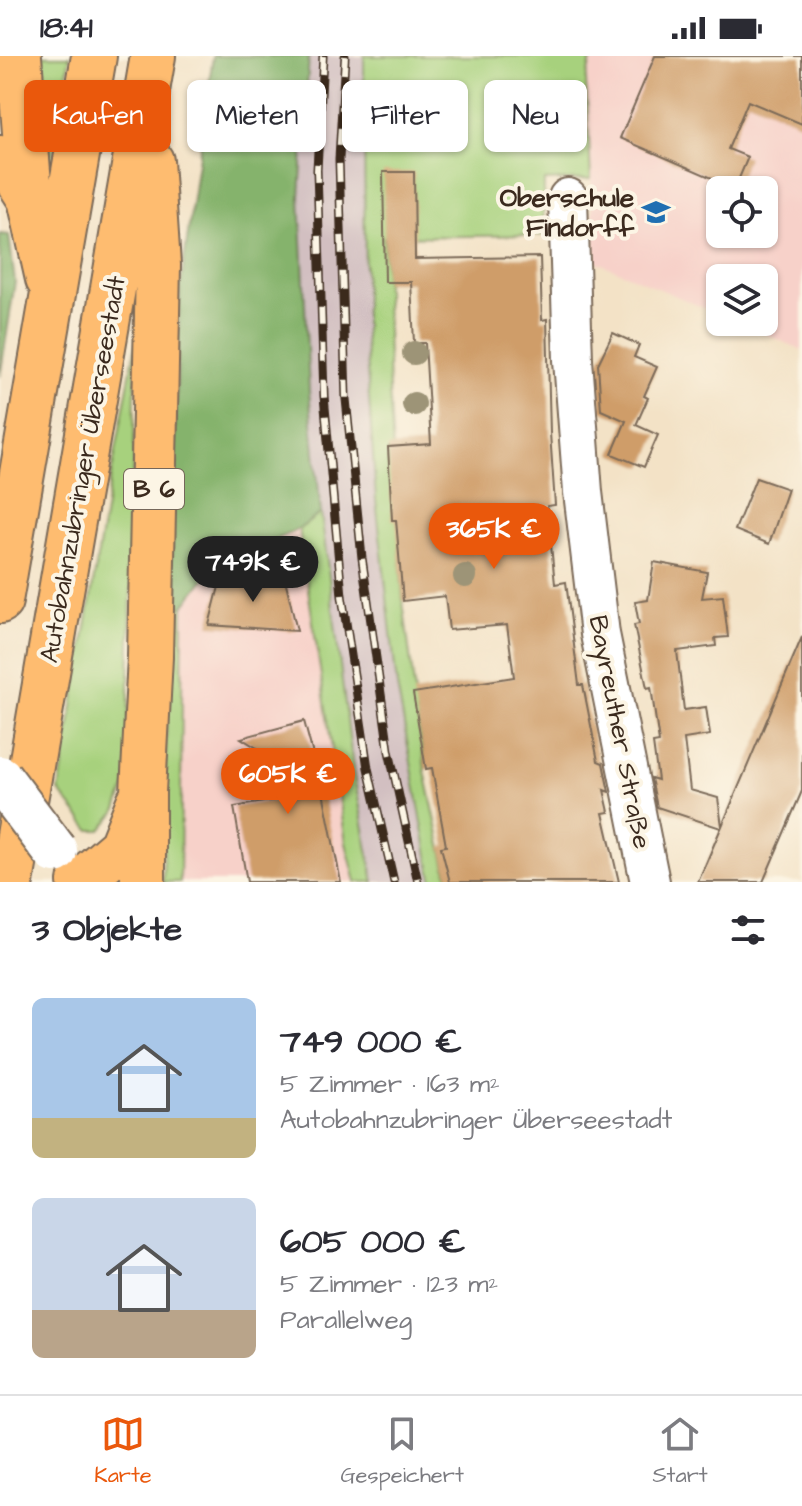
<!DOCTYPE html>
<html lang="de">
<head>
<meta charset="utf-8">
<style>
	body { margin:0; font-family:"Architects Daughter",sans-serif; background:#f2f2f3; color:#2b2b33; height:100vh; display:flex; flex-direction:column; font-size:30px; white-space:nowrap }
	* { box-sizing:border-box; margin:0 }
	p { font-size:26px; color:#7c7c81 }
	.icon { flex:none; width:44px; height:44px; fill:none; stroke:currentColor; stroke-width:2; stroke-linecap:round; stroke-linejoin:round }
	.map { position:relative; height:826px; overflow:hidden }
	.drawer { display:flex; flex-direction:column; background:#fff; flex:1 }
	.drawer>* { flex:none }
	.guide { position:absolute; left:24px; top:24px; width:754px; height:72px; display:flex; gap:16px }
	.controls { position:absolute; left:706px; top:120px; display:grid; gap:16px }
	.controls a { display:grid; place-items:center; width:72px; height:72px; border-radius:12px; background:#fff; box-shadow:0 2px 6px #0004; font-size:40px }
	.price { position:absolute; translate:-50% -68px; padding:0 18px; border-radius:28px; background:#ea580c; color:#fff; font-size:26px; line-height:52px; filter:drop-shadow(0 2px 4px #0008) }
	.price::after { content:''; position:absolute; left:50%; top:48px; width:24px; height:18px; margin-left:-12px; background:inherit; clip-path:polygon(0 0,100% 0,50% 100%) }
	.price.selected { background:#222; color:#fff }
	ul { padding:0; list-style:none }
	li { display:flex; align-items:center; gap:24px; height:200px; padding:0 32px }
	li span { display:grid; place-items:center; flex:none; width:224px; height:160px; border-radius:12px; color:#555 }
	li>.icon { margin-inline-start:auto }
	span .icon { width:96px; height:96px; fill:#fffc; stroke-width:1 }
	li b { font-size:34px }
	h2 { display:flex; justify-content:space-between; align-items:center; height:96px; padding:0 32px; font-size:34px }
	.pill { padding:0 28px; border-radius:12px; background:#fff; box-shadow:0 2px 6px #0004; font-size:28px; line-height:72px }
	.pill.selected { background:#ea580c; color:#fff }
	.status { display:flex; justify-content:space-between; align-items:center; height:56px; padding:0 40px; background:#fff; direction:ltr }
	.status svg { height:22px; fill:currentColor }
	.tab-bar { display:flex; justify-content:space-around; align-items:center; height:112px; border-top:2px solid #e1e1e2; background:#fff; font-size:22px; color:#7c7c81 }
	.tab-bar a { display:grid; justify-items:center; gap:4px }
	.tab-bar .selected { color:#ea580c }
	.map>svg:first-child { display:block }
	.built { fill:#f7d1c9; fill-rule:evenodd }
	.industrial { fill:#d2bfc1 }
	.green { fill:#a7d17d; stroke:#717e4e; stroke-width:2 }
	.forest { fill:#85b36c; stroke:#606e45; stroke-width:2 }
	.building { fill:#cf9d69 }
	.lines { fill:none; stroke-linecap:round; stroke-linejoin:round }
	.minor-casing { stroke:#7b6a59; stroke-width:42 }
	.trunk-casing { stroke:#7b6a59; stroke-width:48 }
	.minor { stroke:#fff; stroke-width:38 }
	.trunk { stroke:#febc70; stroke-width:44 }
	.rail-casing { stroke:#3b2a1e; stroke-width:9 }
	.rail { stroke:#fcf5e5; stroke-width:6; stroke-dasharray:18; stroke-linecap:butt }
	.tertiary-bridge-casing { stroke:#7b6a59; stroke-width:48; stroke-linecap:butt }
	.tertiary-bridge { stroke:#fff; stroke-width:44 }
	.tree { fill:#9d9477 }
	.labels { text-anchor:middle; stroke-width:8; stroke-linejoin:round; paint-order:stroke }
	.shield { fill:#fcf5e5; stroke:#75675a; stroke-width:2 }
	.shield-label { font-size:24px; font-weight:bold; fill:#3b2a1e }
	.poi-label { font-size:26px; font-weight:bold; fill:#3b2a1e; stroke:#fcf5e5; text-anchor:end }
	.street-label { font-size:26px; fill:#3b2a1e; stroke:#fcf5e5 }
</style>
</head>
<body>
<div class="status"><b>18:41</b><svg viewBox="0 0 49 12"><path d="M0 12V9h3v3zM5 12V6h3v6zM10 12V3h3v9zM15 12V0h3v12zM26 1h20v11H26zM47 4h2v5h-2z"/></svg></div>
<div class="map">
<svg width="802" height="826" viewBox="0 0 802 826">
	<rect width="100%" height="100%" fill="#fcf5e5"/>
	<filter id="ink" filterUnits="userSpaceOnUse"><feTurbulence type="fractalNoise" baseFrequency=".0125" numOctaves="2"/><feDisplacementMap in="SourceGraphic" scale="16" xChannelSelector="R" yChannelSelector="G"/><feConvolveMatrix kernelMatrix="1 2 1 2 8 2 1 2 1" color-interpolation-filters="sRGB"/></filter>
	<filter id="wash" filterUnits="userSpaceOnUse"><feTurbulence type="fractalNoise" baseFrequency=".006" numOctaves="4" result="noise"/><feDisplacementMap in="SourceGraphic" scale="32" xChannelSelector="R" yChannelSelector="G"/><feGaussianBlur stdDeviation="1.8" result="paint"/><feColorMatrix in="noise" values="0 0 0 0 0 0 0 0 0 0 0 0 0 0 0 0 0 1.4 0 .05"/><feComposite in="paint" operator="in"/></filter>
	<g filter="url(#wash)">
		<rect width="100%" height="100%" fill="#f3e2c6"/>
		<!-- built -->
		<path class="built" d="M592,0H802V294L737,266H764V222H720V259L595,205L586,25ZM720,134H764V178H720Z
			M299,473L346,787L356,826H180L183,551L212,513Z"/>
		<!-- industrial -->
		<path class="industrial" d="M309,0H364L365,284L376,444L397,630L433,826H374L354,720L321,457L309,335L300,141Z"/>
		<!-- green -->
		<path class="green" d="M32,0H70L52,105L43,97Z
			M364,0H592L586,25L591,123L544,125L543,179L384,181L389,334L403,546L425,715L449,826H433L431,816L397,630L376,444L365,284Z
			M136,287L127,727L116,756L101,774H90L59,735L108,437Z
			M321,457L354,720L374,826H356L346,787L299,473Z
			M169,549L183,551L180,826H163Z"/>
		<!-- forest -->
		<path class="forest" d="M213,0H309L300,141L309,335L321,457L299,473L212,513L183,551L169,549L180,234Z
			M0,178L9,179L15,226L0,321Z"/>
		<g id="blocks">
			<!-- building -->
			<path class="building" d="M655,0H802V68L748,45L728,93L748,101L735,132L620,82Z
				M383,116H414L415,203L540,201L542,264L547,263L550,377L555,449L547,450L555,528L566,526L579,629H583L598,705L603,707L609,736L604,734L609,756L603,757L619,826H450L441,791L446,790L432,712L426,713L413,637L514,621L507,569L449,574L445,540L403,545L396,464H392L388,391L431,388L425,287H414L411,226H385Z
				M613,277L639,289L634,301L657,311L644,340L648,342L636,369L658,379L644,411L612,398L626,365L601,354L598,308Z
				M756,422L788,433L769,488L735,474Z
				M654,506L707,516L702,542L723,540L728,581L715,582L716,590L677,595L684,654L706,651L710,679L684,683L690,734L718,742L722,770L802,581V735L763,826H698L721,772L657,751L651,722L658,724L653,687L659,686L651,631L647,632L634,569L639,568L635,546L648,544Z
				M222,519L285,523L297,575L209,569Z
				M304,665L323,736L341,826H247L234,751L282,743L270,700L241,682Z"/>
		</g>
	</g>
	<g filter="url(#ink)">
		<use href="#blocks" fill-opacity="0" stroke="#7b6a59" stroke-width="2"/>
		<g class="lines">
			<defs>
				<path id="minor" d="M568,142L573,304L583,436L600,578L650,826"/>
				<path id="trunk" d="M19,0L30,141
					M0,102L6,105L30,143L48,223
					M0,545L94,0
					M11,826L153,0
					M80,826L121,791L139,746
					M143,826V736L150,601L158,209L151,105"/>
			</defs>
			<!-- minor casing -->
			<use href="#minor" class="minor-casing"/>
			<!-- trunk casing -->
			<use href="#trunk" class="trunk-casing"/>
			<!-- minor -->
			<use href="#minor" class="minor"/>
			<!-- trunk -->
			<use href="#trunk" class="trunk"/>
			<defs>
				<path id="rail" d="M323,0L317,114L324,340L342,540L368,712L394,826
					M345,0L339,103L346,343L362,502L389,695L418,826"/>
			</defs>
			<!-- rail casing -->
			<use href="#rail" class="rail-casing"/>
			<!-- rail -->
			<use href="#rail" class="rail"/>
			<defs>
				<path id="tertiary-bridge" d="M0,722L55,795"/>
			</defs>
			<!-- tertiary-bridge casing -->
			<use href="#tertiary-bridge" class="tertiary-bridge-casing"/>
			<!-- tertiary-bridge -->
			<use href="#tertiary-bridge" class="tertiary-bridge"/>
		</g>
		<!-- trees -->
		<g class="tree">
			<circle cx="414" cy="297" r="12"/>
			<circle cx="414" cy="348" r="12"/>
			<circle cx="465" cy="520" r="12"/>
		</g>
	</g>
	<!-- icons -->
	<defs>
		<symbol id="school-bare" viewBox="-9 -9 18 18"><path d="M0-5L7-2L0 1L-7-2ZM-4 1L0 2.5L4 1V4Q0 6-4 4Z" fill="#1f6fb2" stroke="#fcf5e5" stroke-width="2.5" paint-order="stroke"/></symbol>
	</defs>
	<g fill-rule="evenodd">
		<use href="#school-bare" x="636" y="136" width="40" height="40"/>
	</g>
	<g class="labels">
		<!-- shield labels -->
		<rect class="shield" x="124" y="413" width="60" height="40" rx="6"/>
		<g class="shield-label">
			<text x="154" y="441">B 6</text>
		</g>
		<!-- poi labels -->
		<g class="poi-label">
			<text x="634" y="150">Oberschule<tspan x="634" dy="30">Findorff</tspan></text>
		</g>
		<!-- street labels -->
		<g class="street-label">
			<text transform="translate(82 413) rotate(-80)" y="9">Autobahnzubringer Überseestadt</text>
			<text transform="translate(621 676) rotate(79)" y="9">Bayreuther Straße</text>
		</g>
	</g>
</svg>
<div class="controls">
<a><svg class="icon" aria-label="locate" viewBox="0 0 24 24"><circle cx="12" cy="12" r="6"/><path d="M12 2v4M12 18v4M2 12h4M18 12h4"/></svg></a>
<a><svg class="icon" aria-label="layers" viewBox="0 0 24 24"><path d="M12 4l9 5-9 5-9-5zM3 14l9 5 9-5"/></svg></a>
</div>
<b class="price" style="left:494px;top:515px">365K €</b>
<b class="price selected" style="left:253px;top:548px">749K €</b>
<b class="price" style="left:288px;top:760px">605K €</b>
<div class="guide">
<a class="pill selected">Kaufen</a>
<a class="pill">Mieten</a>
<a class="pill">Filter</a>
<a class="pill">Neu</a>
</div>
</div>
<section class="drawer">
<h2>3 Objekte<svg class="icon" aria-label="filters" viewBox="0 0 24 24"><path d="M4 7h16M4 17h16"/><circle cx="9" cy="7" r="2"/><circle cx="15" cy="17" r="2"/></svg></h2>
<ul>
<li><span style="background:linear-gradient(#a9c7e8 75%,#c2b280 0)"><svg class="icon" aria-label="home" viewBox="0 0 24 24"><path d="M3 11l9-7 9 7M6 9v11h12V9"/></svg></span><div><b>749 000 €</b><p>5 Zimmer · 163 m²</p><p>Autobahnzubringer Überseestadt</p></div></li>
<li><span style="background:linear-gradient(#c9d6e8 70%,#b9a48a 0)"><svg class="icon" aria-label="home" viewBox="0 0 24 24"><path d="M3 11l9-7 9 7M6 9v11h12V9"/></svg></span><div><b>605 000 €</b><p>5 Zimmer · 123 m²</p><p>Parallelweg</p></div></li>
</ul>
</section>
<nav class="tab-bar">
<a class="selected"><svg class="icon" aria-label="map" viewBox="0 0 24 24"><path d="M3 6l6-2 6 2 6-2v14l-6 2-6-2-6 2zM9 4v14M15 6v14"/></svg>Karte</a>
<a><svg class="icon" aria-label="saved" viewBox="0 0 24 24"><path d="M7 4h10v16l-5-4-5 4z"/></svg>Gespeichert</a>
<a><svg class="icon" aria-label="home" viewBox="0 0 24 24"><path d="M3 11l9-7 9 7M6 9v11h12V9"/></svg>Start</a>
</nav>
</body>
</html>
